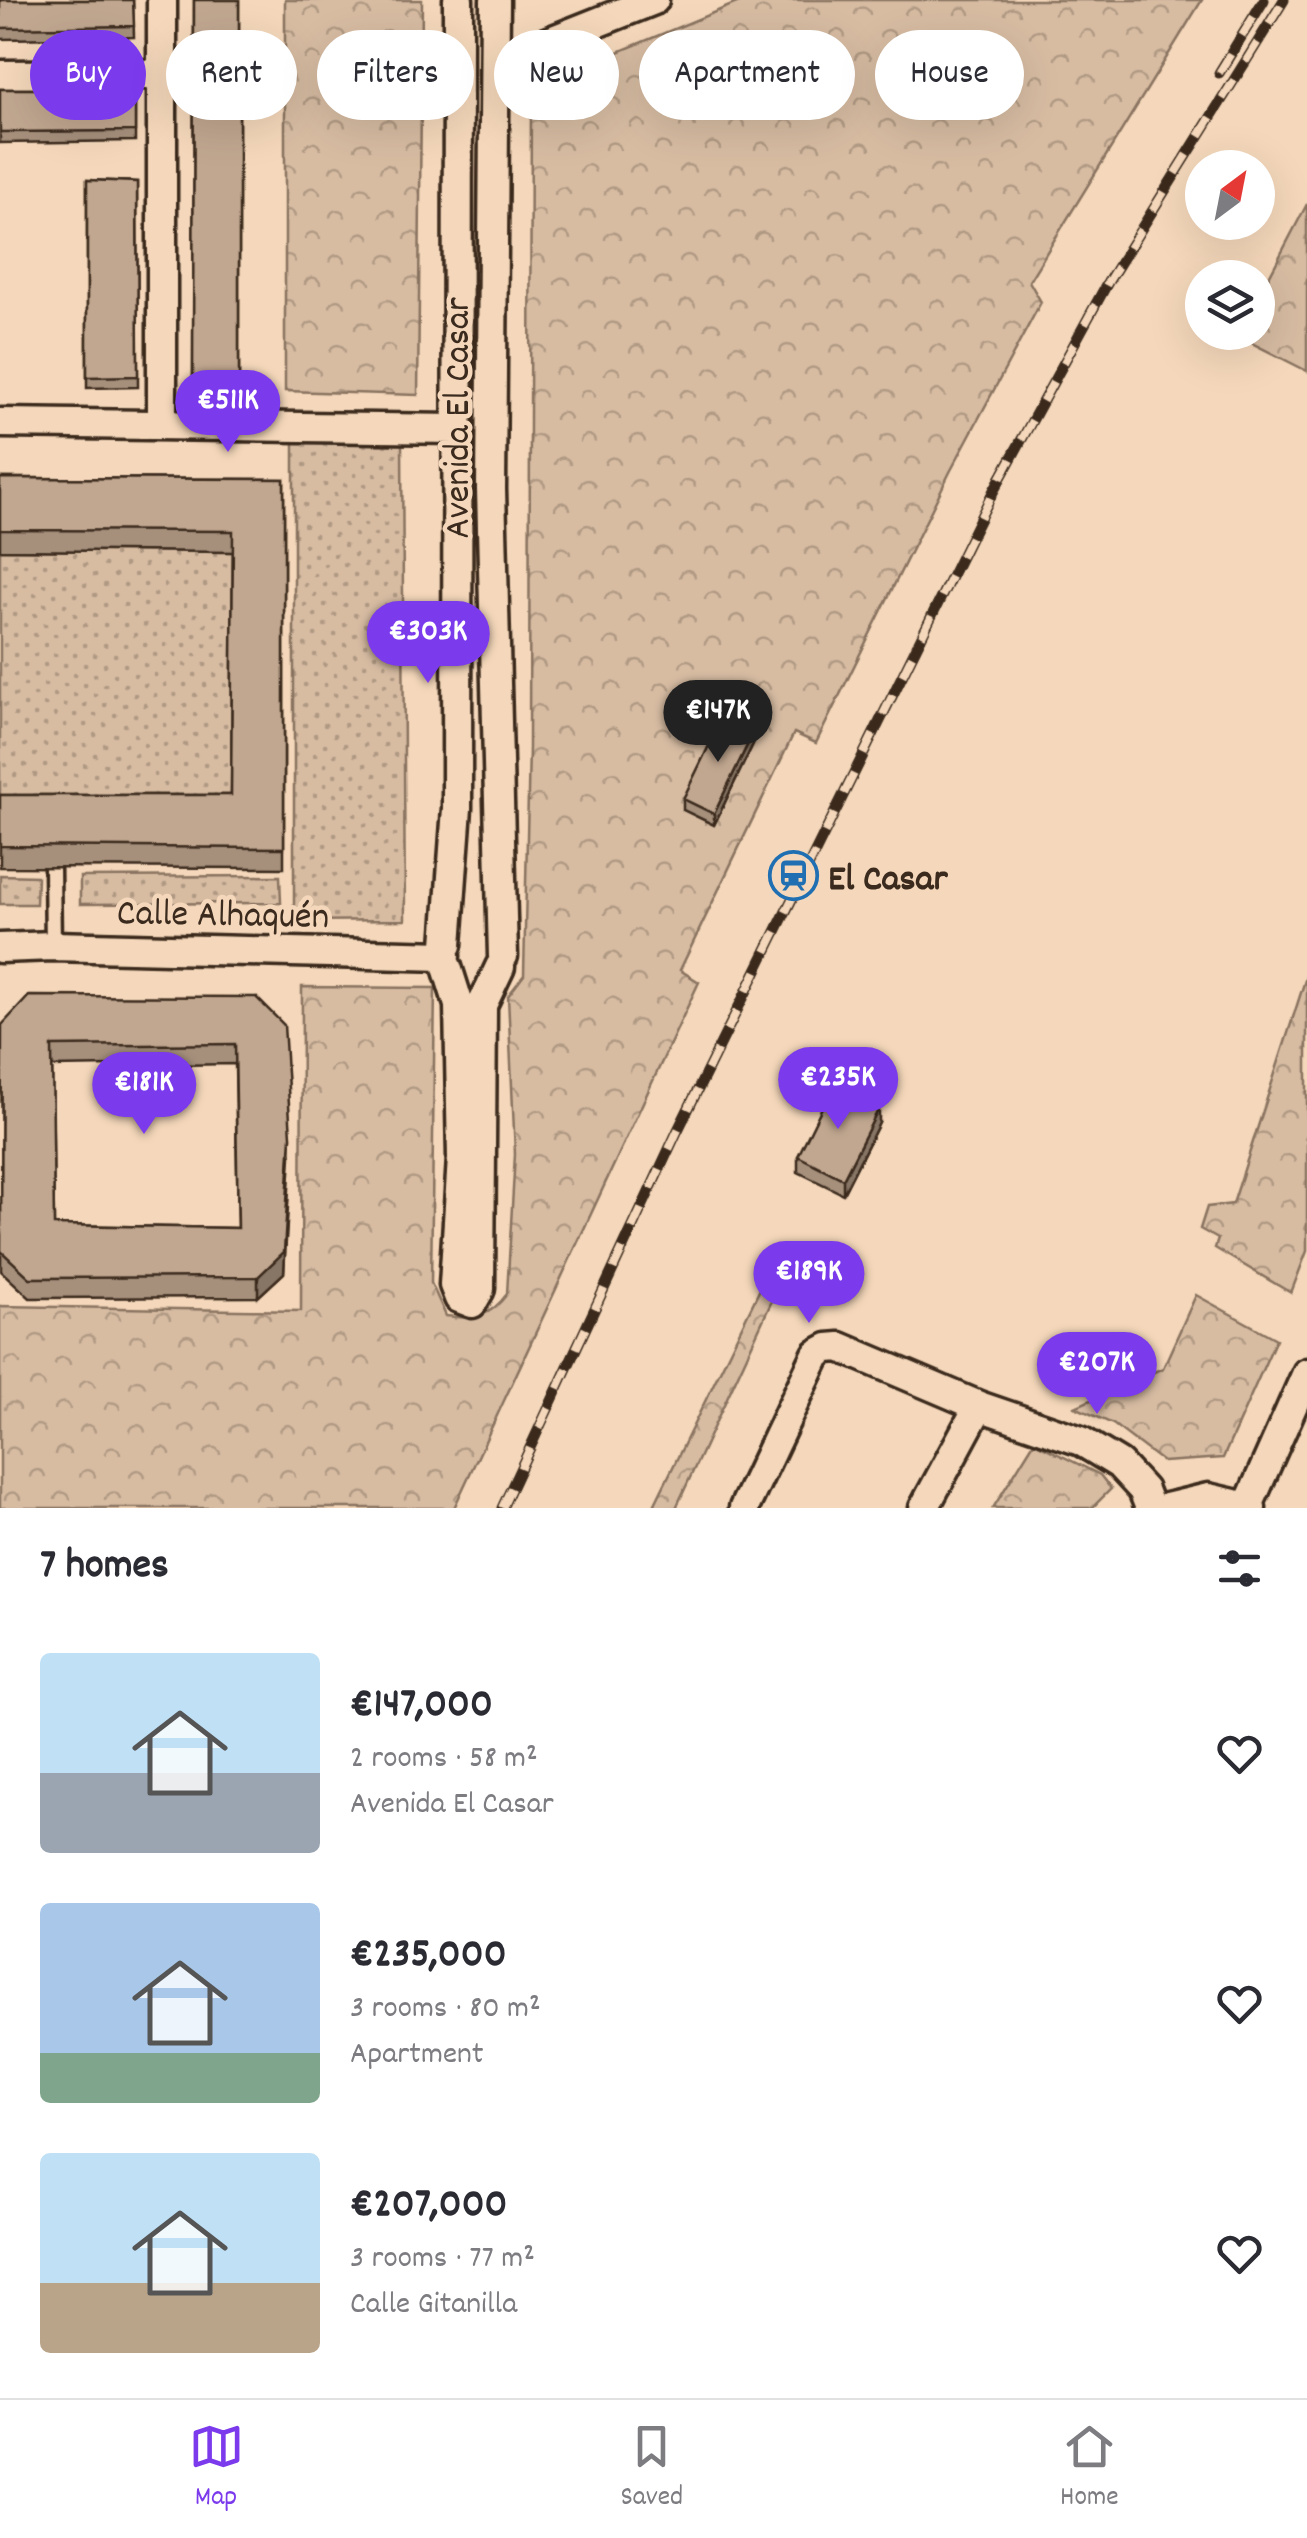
<!DOCTYPE html>
<html lang="en">
<head>
<meta charset="utf-8">
<style>
	body { margin:0; font-family:Dekko,sans-serif; background:#f2f2f3; color:#2b2b33; height:100vh; display:flex; flex-direction:column; font-size:38px; white-space:nowrap }
	* { box-sizing:border-box; margin:0 }
	p { font-size:32px; color:#7c7c81 }
	.icon { flex:none; width:55px; height:55px; fill:none; stroke:currentColor; stroke-width:2; stroke-linecap:round; stroke-linejoin:round }
	.map { position:relative; height:1508px; overflow:hidden }
	.details { display:flex; flex-direction:column; background:#fff; flex:1 }
	.details>* { flex:none }
	.hud { position:absolute; left:30px; top:30px; width:1248px; height:90px; display:flex; gap:20px }
	.needle { width:65px; rotate:32deg }
	.tools { position:absolute; left:1185px; top:150px; display:grid; gap:20px }
	.tools a { display:grid; place-items:center; width:90px; height:90px; border-radius:50%; background:#fff; box-shadow:0 10px 40px #0002; font-size:50px }
	.price { position:absolute; translate:-50% -85px; padding:0 22px; border-radius:35px; background:#7c3aed; color:#fff; font-size:32px; line-height:65px; filter:drop-shadow(0 2px 5px #0008) }
	.price::after { content:''; position:absolute; left:50%; top:60px; width:30px; height:22px; margin-left:-15px; background:inherit; clip-path:polygon(0 0,100% 0,50% 100%) }
	.price.on { background:#222; color:#fff }
	ul { padding:0; list-style:none }
	li { display:flex; align-items:center; gap:30px; height:250px; padding:0 40px }
	li span { display:grid; place-items:center; flex:none; width:280px; height:200px; border-radius:10px; color:#555 }
	li>.icon { margin-inline-start:auto }
	span .icon { width:120px; height:120px; fill:#fffc; stroke-width:1 }
	li b { font-size:42px }
	h2 { display:flex; justify-content:space-between; align-items:center; height:120px; padding:0 40px; font-size:42px }
	.chip { padding:0 35px; border-radius:45px; background:#fff; box-shadow:0 10px 40px #0002; font-size:35px; line-height:90px }
	.chip.on { background:#7c3aed; color:#fff }
	.tabs { display:flex; justify-content:space-around; align-items:center; height:140px; border-top:2px solid #e1e1e2; background:#fff; font-size:28px; color:#7c7c81 }
	.tabs a { display:grid; justify-items:center; gap:5px }
	.tabs .on { color:#7c3aed }
	.map>svg:first-child { display:block }
	.park { fill:url(#park-crowns); stroke:#897360; stroke-width:2.5 }
	.garden { fill:url(#garden-dots); stroke:#897360; stroke-width:2.5 }
	.lines { fill:none; stroke-linecap:round; stroke-linejoin:round }
	.service-casing { stroke:#3b2a1e; stroke-width:21 }
	.minor-casing { stroke:#3b2a1e; stroke-width:35 }
	.service { stroke:#f5d8bb; stroke-width:14 }
	.minor { stroke:#f5d8bb; stroke-width:28 }
	.rail-casing { stroke:#3b2a1e; stroke-width:11 }
	.rail { stroke:#f5d8bb; stroke-width:8; stroke-dasharray:22; stroke-linecap:butt }
	.wall { fill:#a6907c; stroke:#3b2a1e; stroke-width:2.5; fill-rule:evenodd }
	.shaded-wall { fill:#877565; stroke:#3b2a1e; stroke-width:2.5 }
	.building { fill:#c1a790; stroke:#3b2a1e; stroke-width:2.5; fill-rule:evenodd }
	.labels { text-anchor:middle; stroke-width:9; stroke-linejoin:round; paint-order:stroke }
	.street-label { font-size:38px; fill:#3b2a1e; stroke:#f5d8bb }
	.poi-label { font-size:38px; font-weight:bold; fill:#3b2a1e; stroke:#f5d8bb; text-anchor:start }
</style>
</head>
<body>
<div class="map">
<svg width="1307" height="1508" viewBox="0 0 1307 1508">
	<defs>
		<pattern id="park-crowns" width="20" height="18" patternUnits="userSpaceOnUse" patternTransform="scale(2.5)"><rect width="20" height="18" fill="#d7bca2"/><path d="M2 6a3 3 0 1 1 6 0M12 15a3 3 0 1 1 6 0" fill="none" stroke="#b09983"/></pattern>
		<pattern id="garden-dots" width="8" height="8" patternUnits="userSpaceOnUse" patternTransform="scale(2.5)"><rect width="8" height="8" fill="#d7bca2"/><path d="M2 2h.1M6 6h.1" fill="none" stroke="#b09983" stroke-width="1.8" stroke-linecap="round"/></pattern>
	</defs>
	<rect width="100%" height="100%" fill="#f5d8bb"/>
	<filter id="ink" filterUnits="userSpaceOnUse"><feTurbulence type="fractalNoise" baseFrequency=".01" numOctaves="2"/><feDisplacementMap in="SourceGraphic" scale="20" xChannelSelector="R" yChannelSelector="G"/><feConvolveMatrix kernelMatrix="1 2 1 2 8 2 1 2 1" color-interpolation-filters="sRGB"/></filter>
	<g filter="url(#ink)">
		<!-- park -->
		<path class="park" d="M285,0H422L418,395L285,391Z
			M744,0H1202L1029,281L1041,302L950,472L816,743L794,733L680,970L699,982L454,1508H0V1306L301,1311L302,987L435,988L431,1283L446,1316C475,1320 490,1317 507,1294L515,1154L508,996L524,975L529,747L531,88Z
			M1307,204V371L1238,336L1239,333L1258,332V298Z
			M1307,974V1251L1291,1293L1215,1248L1218,1239L1200,1229L1207,1207L1233,1204Z
			M776,1256L789,1264L676,1508H653Z
			M1196,1295L1276,1339L1223,1458L1163,1462L1113,1424L1075,1407L1163,1368Z
			M1034,1442L1100,1475L1111,1489L1092,1508H993Z"/>
		<!-- garden -->
		<path class="garden" d="M294,442H402L405,920L294,921Z
			M0,550L233,552L231,815H0Z
			M0,875L37,876L36,904H0Z
			M280,876L281,903L80,904V877Z"/>
		<g class="lines">
			<defs>
				<path id="service" d="M52,867L53,946"/>
				<path id="minor" d="M495,0L491,489L503,956
					M495,63L654,0
					M0,75L162,74
					M0,423L457,429
					M162,425V0
					M447,945L457,808L458,0
					M0,948L53,946L445,956
					M447,967L459,1005L462,1158L454,1285L459,1298L472,1303L480,1289L482,1005L500,967
					M1248,1506L1307,1373
					M744,1508L817,1354L828,1348L840,1347L979,1406L1081,1441L1119,1464L1143,1490L1150,1508
					M924,1508L979,1406
					M1166,1508L1208,1498L1251,1508"/>
			</defs>
			<!-- service casing -->
			<use href="#service" class="service-casing"/>
			<!-- minor casing -->
			<use href="#minor" class="minor-casing"/>
			<!-- service -->
			<use href="#service" class="service"/>
			<!-- minor -->
			<use href="#minor" class="minor"/>
			<defs>
				<path id="rail" d="M1219,73L1264,0
					M502,1508L677,1132L993,492L1108,282L1284,0"/>
			</defs>
			<!-- rail casing -->
			<use href="#rail" class="rail-casing"/>
			<!-- rail -->
			<use href="#rail" class="rail"/>
		</g>
		<!-- wall -->
		<path class="wall" d="M0,0H133L134,37L0,39Z
			M194,0H239V391L193,390Z
			M0,89H135V141L0,143Z
			M87,180L137,182L138,387L87,388Z
			M0,478L284,479V868L0,867V795H231L233,552L0,550Z
			M754,742L714,825L683,810V799Z
			M256,997L291,1156L284,1273L258,1297L30,1298L1,1271L2,1025ZM235,1064L238,1228L54,1225L52,1067Z
			M879,1123L843,1194L798,1172V1156Z"/>
		<!-- shaded-wall -->
		<path class="shaded-wall" d="M754,731V742L714,825V814Z
			M879,1108V1123L843,1194V1179Z
			M291,1136L284,1273L258,1297V1277Z"/>
		<!-- building -->
		<path class="building" d="M0,0H133L134,26L0,28Z
			M194,0H239V381L193,380Z
			M0,89H135V131L0,132Z
			M87,180L137,182L138,376L87,377Z
			M0,478L284,479V848L0,846V795H231L233,531L0,530Z
			M723,717L754,731L714,814L683,799Z
			M29,996L256,997L284,1025L291,1136L284,1252L258,1277L30,1278L1,1251L2,1025ZM235,1044L238,1228L54,1225L52,1046Z
			M833,1085L879,1108L843,1179L798,1156Z"/>
	</g>
	<!-- icons -->
	<defs>
		<symbol id="station-ring" viewBox="-11 -11 22 22"><circle r="9.5" fill="#f5d8bb" stroke="#1f6fb2" stroke-width="1.5"/><path d="M-3-6H3Q5-6 5-4V2Q5 4 3 4L4.5 6H3L1.5 4h-3L-3 6H-4.5L-3 4Q-5 4-5 2V-4Q-5-6-3-6ZM-3.5-4v3h7v-3ZM-3.5 1v1.5H-2V1ZM2 1v1.5H3.5V1Z" fill="#1f6fb2"/></symbol>
	</defs>
	<g fill-rule="evenodd">
		<use href="#station-ring" x="766" y="848" width="55" height="55"/>
	</g>
	<g class="labels">
		<!-- street labels -->
		<g class="street-label">
			<text transform="translate(455 418) rotate(-90)" y="13">Avenida El Casar</text>
			<text transform="translate(223 912) rotate(1)" y="13">Calle Alhaquén</text>
		</g>
		<!-- poi labels -->
		<g class="poi-label">
			<text x="828" y="889">El Casar</text>
		</g>
	</g>
</svg>
<div class="tools">
<a><svg class="needle" viewBox="-14 -14 28 28"><path d="M0-13l5 13h-10z" fill="#e53935"/><path d="M0 13l5-13h-10z" fill="#7c7c81"/></svg></a>
<a><svg class="icon" aria-label="layers" viewBox="0 0 24 24"><path d="M12 4l9 5-9 5-9-5zM3 14l9 5 9-5"/></svg></a>
</div>
<b class="price" style="left:228px;top:455px">€511K</b>
<b class="price" style="left:428px;top:686px">€303K</b>
<b class="price on" style="left:718px;top:765px">€147K</b>
<b class="price" style="left:838px;top:1132px">€235K</b>
<b class="price" style="left:144px;top:1137px">€181K</b>
<b class="price" style="left:809px;top:1326px">€189K</b>
<b class="price" style="left:1097px;top:1417px">€207K</b>
<div class="hud">
<a class="chip on">Buy</a>
<a class="chip">Rent</a>
<a class="chip">Filters</a>
<a class="chip">New</a>
<a class="chip">Apartment</a>
<a class="chip">House</a>
</div>
</div>
<section class="details">
<h2>7 homes<svg class="icon" aria-label="filters" viewBox="0 0 24 24"><path d="M4 7h16M4 17h16"/><circle cx="9" cy="7" r="2"/><circle cx="15" cy="17" r="2"/></svg></h2>
<ul>
<li><span style="background:linear-gradient(#bfe0f5 60%,#9aa5b1 0)"><svg class="icon" aria-label="home" viewBox="0 0 24 24"><path d="M3 11l9-7 9 7M6 9v11h12V9"/></svg></span><div><b>€147,000</b><p>2 rooms · 58 m²</p><p>Avenida El Casar</p></div><svg class="icon" aria-label="heart" viewBox="0 0 24 24"><path d="M12 20l-8-8c-3-5 5-10 8-4 3-6 11-1 8 4z"/></svg></li>
<li><span style="background:linear-gradient(#a9c7e8 75%,#7fa58c 0)"><svg class="icon" aria-label="home" viewBox="0 0 24 24"><path d="M3 11l9-7 9 7M6 9v11h12V9"/></svg></span><div><b>€235,000</b><p>3 rooms · 80 m²</p><p>Apartment</p></div><svg class="icon" aria-label="heart" viewBox="0 0 24 24"><path d="M12 20l-8-8c-3-5 5-10 8-4 3-6 11-1 8 4z"/></svg></li>
<li><span style="background:linear-gradient(#bfe0f5 65%,#b9a48a 0)"><svg class="icon" aria-label="home" viewBox="0 0 24 24"><path d="M3 11l9-7 9 7M6 9v11h12V9"/></svg></span><div><b>€207,000</b><p>3 rooms · 77 m²</p><p>Calle Gitanilla</p></div><svg class="icon" aria-label="heart" viewBox="0 0 24 24"><path d="M12 20l-8-8c-3-5 5-10 8-4 3-6 11-1 8 4z"/></svg></li>
</ul>
</section>
<nav class="tabs">
<a class="on"><svg class="icon" aria-label="map" viewBox="0 0 24 24"><path d="M3 6l6-2 6 2 6-2v14l-6 2-6-2-6 2zM9 4v14M15 6v14"/></svg>Map</a>
<a><svg class="icon" aria-label="saved" viewBox="0 0 24 24"><path d="M7 4h10v16l-5-4-5 4z"/></svg>Saved</a>
<a><svg class="icon" aria-label="home" viewBox="0 0 24 24"><path d="M3 11l9-7 9 7M6 9v11h12V9"/></svg>Home</a>
</nav>
</body>
</html>
